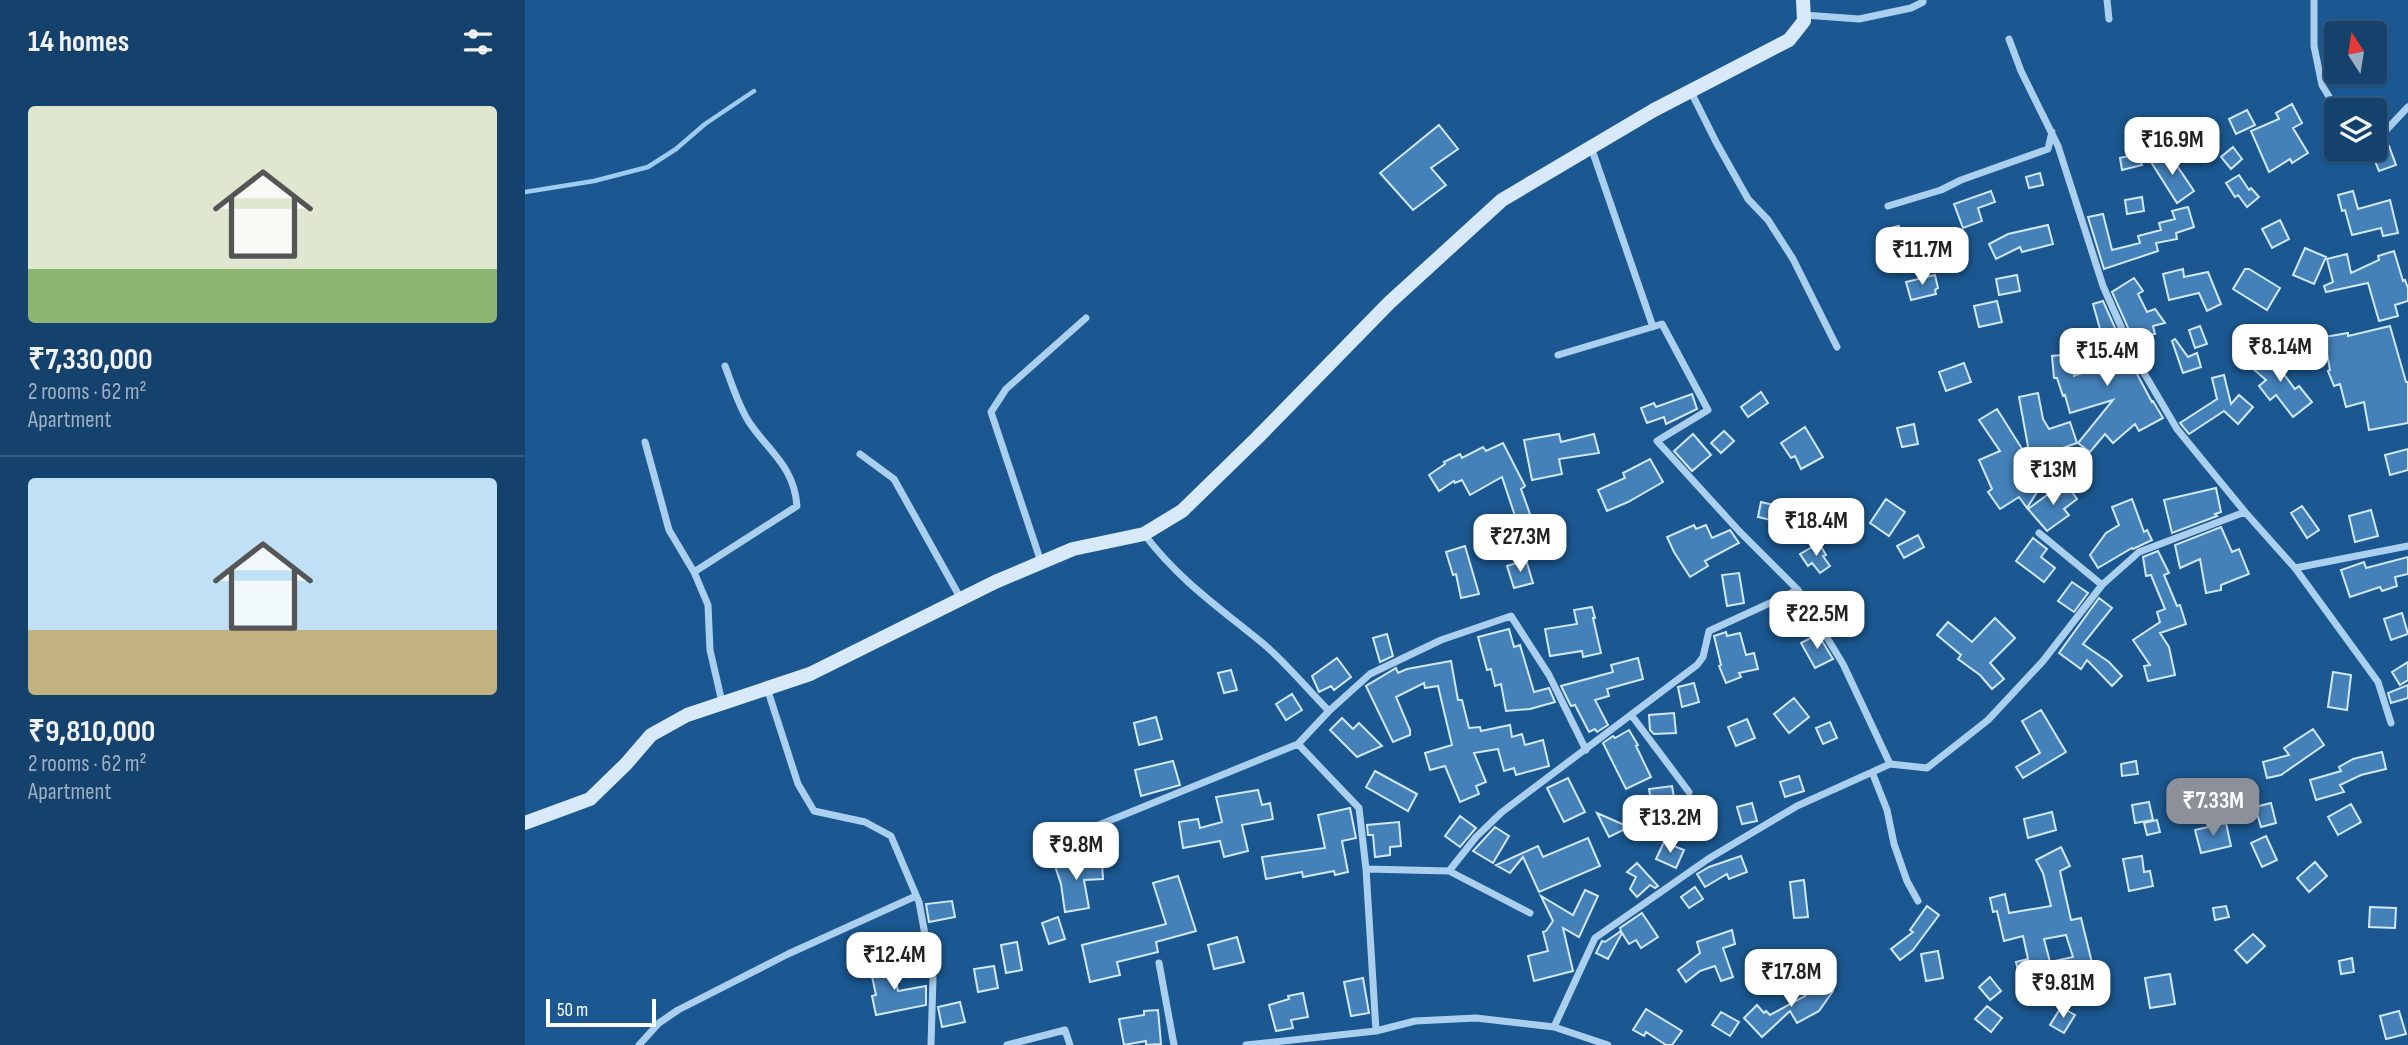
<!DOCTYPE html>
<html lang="en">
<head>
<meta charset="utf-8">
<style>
	body { margin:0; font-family:"Sofia Sans Condensed",sans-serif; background:#1d4972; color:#f1f3f6; height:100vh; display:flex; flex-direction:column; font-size:26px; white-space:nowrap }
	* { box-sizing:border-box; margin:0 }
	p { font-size:23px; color:#9db0c2 }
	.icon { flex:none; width:38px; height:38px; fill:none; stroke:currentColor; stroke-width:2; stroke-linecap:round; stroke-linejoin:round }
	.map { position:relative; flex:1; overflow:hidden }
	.details { display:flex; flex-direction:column; background:#14426d; width:525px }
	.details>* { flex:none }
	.needle { width:46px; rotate:348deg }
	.controls { position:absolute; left:1799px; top:21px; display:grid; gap:14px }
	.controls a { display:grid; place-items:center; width:63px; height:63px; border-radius:7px; background:#14426d; box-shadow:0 2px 5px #0004,0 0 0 2px #335b80; font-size:35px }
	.scale { position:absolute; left:21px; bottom:18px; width:110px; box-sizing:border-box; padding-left:7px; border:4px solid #fff; border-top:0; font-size:19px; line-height:24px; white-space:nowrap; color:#fff; -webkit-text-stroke:5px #1b5891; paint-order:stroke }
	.price { position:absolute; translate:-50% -60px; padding:0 16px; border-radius:14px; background:#fff; color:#222; font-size:23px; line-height:46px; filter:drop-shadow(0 2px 4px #0008) }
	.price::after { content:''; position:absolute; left:50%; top:42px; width:21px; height:16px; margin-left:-10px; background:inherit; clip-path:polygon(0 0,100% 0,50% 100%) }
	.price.on { background:#8c9099; color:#fff }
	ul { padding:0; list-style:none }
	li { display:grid; align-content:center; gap:14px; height:371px; padding:0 28px }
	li+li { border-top:2px solid #335b80 }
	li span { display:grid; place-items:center; height:217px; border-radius:7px; color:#555 }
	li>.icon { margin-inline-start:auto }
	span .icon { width:126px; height:126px; fill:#fffc; stroke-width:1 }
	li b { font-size:30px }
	h2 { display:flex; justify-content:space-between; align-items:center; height:84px; padding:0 28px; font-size:30px }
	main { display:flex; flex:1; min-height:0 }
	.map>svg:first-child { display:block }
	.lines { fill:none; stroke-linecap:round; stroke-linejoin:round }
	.stream { stroke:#9ecbf0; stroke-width:4.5 }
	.building { fill:#4481b9; stroke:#d1e7fa; stroke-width:2; fill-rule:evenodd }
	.street { stroke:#abcfee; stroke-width:7 }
	.secondary { stroke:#d8eafa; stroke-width:14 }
</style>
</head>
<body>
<main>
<section class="details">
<h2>14 homes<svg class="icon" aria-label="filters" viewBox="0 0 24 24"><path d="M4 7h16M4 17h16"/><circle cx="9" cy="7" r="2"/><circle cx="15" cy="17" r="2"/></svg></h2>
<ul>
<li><span style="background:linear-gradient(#dfe7d0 75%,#8fb573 0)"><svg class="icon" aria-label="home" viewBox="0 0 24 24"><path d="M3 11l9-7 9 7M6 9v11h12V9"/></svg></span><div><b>₹7,330,000</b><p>2 rooms · 62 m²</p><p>Apartment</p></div></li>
<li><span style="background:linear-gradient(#bfe0f5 70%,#c2b280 0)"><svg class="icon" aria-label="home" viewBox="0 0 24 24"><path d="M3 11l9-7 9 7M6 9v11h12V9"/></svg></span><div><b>₹9,810,000</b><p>2 rooms · 62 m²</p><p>Apartment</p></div></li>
</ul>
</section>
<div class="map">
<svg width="1883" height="1045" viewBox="0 0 1883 1045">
	<rect width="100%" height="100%" fill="#1b5891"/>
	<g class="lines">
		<!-- stream -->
		<path class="stream" d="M0,192L69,181L123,167L151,149L180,124L229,91"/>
	</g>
	<!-- building -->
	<path class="building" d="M1767,104L1777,123L1768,128L1783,153L1767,163L1765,159L1744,172L1726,131L1754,119L1751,113Z
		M1722,110L1730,125L1711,134L1704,119Z
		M914,125L933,149L906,168L921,185L888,210L855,173Z
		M1864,146L1871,165L1854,171L1847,154Z
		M1708,147L1717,159L1706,169L1696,157Z
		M1642,151L1669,191L1652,203L1626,162Z
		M1614,153L1617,165L1597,170L1595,158Z
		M1515,173L1518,185L1504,188L1501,177Z
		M1714,175L1724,190L1726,188L1734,197L1722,207L1713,195L1710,197L1701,183Z
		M1466,191L1470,202L1453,208L1457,221L1438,228L1429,204Z
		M1828,191L1833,209L1865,200L1873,233L1858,236L1856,228L1827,235L1820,210L1817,211L1813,195Z
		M1617,197L1619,211L1602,214L1600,200Z
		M1663,207L1669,227L1651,233L1652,239L1631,243L1633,251L1579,269L1563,217L1578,214L1587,250L1615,243L1613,236L1636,230L1634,223L1650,219L1647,211Z
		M1755,220L1764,239L1747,248L1737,229Z
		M1523,225L1528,244L1497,252L1495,247L1471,259L1464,244L1483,234Z
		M1374,226L1379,245L1365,248L1361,229Z
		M1780,248L1801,257L1789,284L1768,275Z
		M1869,251L1878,281L1880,280L1883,288V301L1870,305L1873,316L1854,321L1843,283L1801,292L1799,286L1808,282L1802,259L1822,254L1826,273L1854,260L1853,256Z
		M1658,269L1659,277L1683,272L1696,304L1682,311L1674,293L1644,300L1638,274Z
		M1720,269H1724L1755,288L1742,310L1708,289Z
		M1410,275L1413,288L1410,290L1411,294L1386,300L1381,282Z
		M1492,275L1495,291L1474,295L1471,279Z
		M1609,278L1618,291L1613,294L1622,312L1630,309L1640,323L1628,326L1630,334L1608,339L1587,292Z
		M1472,301L1477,322L1454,327L1449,306Z
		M1578,301L1604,359L1627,402L1628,401L1638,418L1614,431L1610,424L1588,443L1580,434L1565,452L1553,443L1588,400L1545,413L1540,395L1538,396L1532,378H1529L1527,356L1546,354L1549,376L1582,364L1572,330L1575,329L1568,304Z
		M1675,326L1682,344L1670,348L1664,330Z
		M1865,326L1881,382H1883V423L1844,430L1839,402L1821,407L1815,384L1809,386L1803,371L1805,370L1799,337L1823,333V336Z
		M1650,339L1663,357L1672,353L1676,367L1658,373L1647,341Z
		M1743,348L1756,360L1752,365L1770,389L1774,386L1787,402L1768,417L1751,395L1745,400L1734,386L1741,380L1726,367Z
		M1439,363L1446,382L1421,391L1414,372Z
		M1699,375L1706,404L1714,395L1728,407L1713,424L1699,411L1664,434L1655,423L1692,399L1687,378Z
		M1236,392L1243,403L1223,417L1216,407Z
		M1513,393L1518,419L1524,429L1545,422L1552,443L1514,456L1529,465L1502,508L1494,497L1475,509L1463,492L1467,489L1454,460L1475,451L1454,420L1472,409L1506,463L1494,397Z
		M1167,394L1172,409L1141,424L1139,417L1122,423L1116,408L1129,403L1131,407Z
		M1389,424L1393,444L1377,447L1372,428Z
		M1280,427L1298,457L1276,469L1270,456L1266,458L1256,443Z
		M1199,431L1209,441L1196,453L1186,443Z
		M1034,434L1036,442L1069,434L1074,453L1034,459L1037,474L1007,480L999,440Z
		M1168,434L1186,455L1167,471L1149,451Z
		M978,443L1000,486L996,489L1005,514L991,519L977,477L945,495L937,480L930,483L929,481L914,491L904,475L920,464L919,462L935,454L937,458L958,447L961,451Z
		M1883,449V470L1865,475L1860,455Z
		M1125,459L1138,482L1103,502L1082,511L1073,490L1100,478L1098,473Z
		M1540,482L1552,499L1539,509L1544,515L1522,531L1503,509Z
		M1691,488L1696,512L1690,514L1692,516L1647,533L1639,500Z
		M1361,499L1380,512L1364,536L1345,523Z
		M1607,499L1619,532L1622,530L1627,540L1608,549L1607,548L1573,568L1565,555L1581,533L1594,525L1587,507Z
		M1236,502L1253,506L1250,521L1233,517Z
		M1777,506L1794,530L1782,538L1766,513Z
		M1846,510L1853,536L1830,542L1824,516Z
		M1169,525L1171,529L1181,525L1187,538L1205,530L1214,543L1180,561L1183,566L1165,577L1149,552L1142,537Z
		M1696,527L1707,552L1714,549L1724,574L1696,585V590L1681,593L1675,559L1655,568L1650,545Z
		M1393,535L1399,547L1379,558L1372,546Z
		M1508,538L1522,549L1516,557L1530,568L1519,582L1491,561Z
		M1294,543L1301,555L1298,556L1305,566L1295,573L1287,563L1283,566L1275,554Z
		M940,546L954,594L936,598L931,574L928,575L921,552Z
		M1633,551L1644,573L1639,575L1652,606L1655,605L1661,624L1635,633L1644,647L1650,675L1623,681L1619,666L1625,665L1608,640L1635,622L1632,612L1640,609L1626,575L1621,576L1618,557Z
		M1883,557V574L1870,577L1872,586L1857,591L1855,587L1825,597L1816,570L1839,562L1841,568Z
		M1001,560L1008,583L989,588L982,566Z
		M1214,573L1219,603L1202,606L1197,575Z
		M1547,582L1563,593L1549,612L1533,601Z
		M1574,598L1587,608L1558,644L1584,662L1597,676L1587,686L1562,660L1556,669L1534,653Z
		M1268,599L1274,611L1260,619L1253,606Z
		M1067,607L1070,618H1068L1076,653L1058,657L1057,651L1025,656L1020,629L1052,624L1049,610Z
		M1877,613L1883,634L1866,640L1859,619Z
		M1470,618L1490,638L1465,663L1479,679L1467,689L1455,675L1433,659L1436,655L1412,635L1423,622L1447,642Z
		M984,629L989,647L995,645L1009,692L1024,688L1030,702L1005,709L981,711L976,684L970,686L966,669L962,670L953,637Z
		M1201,632L1202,636L1215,633L1221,655L1229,653L1233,669L1214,673L1216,677L1201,683L1194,666L1196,665L1189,636Z
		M862,634L868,656L855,662L848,638Z
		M1293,634L1308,659L1290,668L1276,643Z
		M812,658L826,677L809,690L806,686L794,692L787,676Z
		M1113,658L1118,679L1082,689L1084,696L1070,700L1083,725L1072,732L1070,729L1064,732L1050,705L1046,706L1036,686L1088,672L1086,665Z
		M926,661L933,700H937L944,728L955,727L956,731L985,725L987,737L997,734L1000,745L1018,740L1024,766L991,775L989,768L979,771L973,749L949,753L961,782L951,786L954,794L935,802L920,766L905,770L900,753L927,745L913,686L900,688L899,683L871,697L885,730V735L868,742L841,686L871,668L873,673L882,669Z
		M1883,662V680L1875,685L1867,672Z
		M706,670L712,690L699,693L693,673Z
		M1808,672L1826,675L1822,710L1803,707Z
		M1169,683L1174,702L1157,707L1153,687Z
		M1883,685V698L1866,703L1863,693Z
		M767,694L777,710L761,720L751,704Z
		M1269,698L1284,717L1264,733L1249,714Z
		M1516,710L1541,752L1498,778L1491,767L1515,753L1497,721Z
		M1149,713L1151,733L1129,734L1125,730L1124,715Z
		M631,717L637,739L614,745L609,723Z
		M817,718L828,729L834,723L857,746L832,757L805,730Z
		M1222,719L1230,738L1211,746L1203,727Z
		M1305,722L1312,738L1298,744L1291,728Z
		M1788,729L1799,745L1756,775L1742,778L1738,762L1764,755L1759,748Z
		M1104,730L1113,745L1111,746L1126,777L1101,789L1078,743L1088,736L1090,738Z
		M1857,752L1861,769L1836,775L1815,785L1819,792L1791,800L1785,780L1816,771L1814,767L1828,759Z
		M648,761L655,785L616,796L610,770Z
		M1611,761L1613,774L1597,776L1596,764Z
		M850,771L892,794L883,811L841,787Z
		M1274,776L1279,791L1260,797L1255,782Z
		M1043,778L1060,812L1039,822L1022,788Z
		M1147,786L1152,814L1129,818L1124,789Z
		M733,790L737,805L745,803L748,819L717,825L723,851L699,857L695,841L658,848L654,822L673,819L675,828L697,822L691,797Z
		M1624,802L1628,820L1610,823L1607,805Z
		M1227,803L1232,821L1217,824L1212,807Z
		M1746,803L1751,823L1736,827L1730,807Z
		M1826,804L1836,822L1813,835L1803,817Z
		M825,808L831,838L817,841L823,872L810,875L809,871L778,877L777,872L741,879L737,857L800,848L793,815Z
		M1527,812L1531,830L1503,838L1499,819Z
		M1072,813L1104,827L1084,837Z
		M935,816L951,828L935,847L920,836Z
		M1632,820L1635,832L1622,835L1619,823Z
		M874,822L876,846L865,847V855L850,857L848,835H843L842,825Z
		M1701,823L1706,846L1676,853L1670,830Z
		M970,827L984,836L968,863L948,851Z
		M1741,836L1752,860L1737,867L1726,843Z
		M1063,838L1075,866L1014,892L998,857L985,873L971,865L1013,846L1018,857Z
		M1139,842L1159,850L1151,868L1131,859Z
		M1536,847L1545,866L1535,871L1546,920L1556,918L1570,975L1542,983L1549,996L1537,1002L1527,982L1523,983L1521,969L1494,975L1491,962L1503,959L1498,936L1479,941L1472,911L1468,912L1465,898L1480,894L1484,913L1526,906L1518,873L1511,860ZM1541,935L1548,957L1525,962L1519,939Z
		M545,856L547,864L577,862L578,879L559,880L564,908L540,912L536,884L528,860Z
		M1216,856L1222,872L1204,879L1202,874L1180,887L1172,874L1184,867Z
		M1617,856L1619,872L1625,871L1628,886L1604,891L1598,859Z
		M1790,862L1802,876L1784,892L1772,878Z
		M1112,863L1133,886L1130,888L1125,885L1112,897L1105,889L1111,877L1102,872Z
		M653,876L671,931L631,942L633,952L592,962L595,975L565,982L557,945L641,924L628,883Z
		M1279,880L1283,917L1269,918L1265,882Z
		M1170,887L1178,899L1164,908L1156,897Z
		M1060,890L1073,896L1055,935L1054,937L1038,928L1048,971L1009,981L1003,956L1023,951L1018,932L1021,931L1028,921L1016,896L1048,915Z
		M427,901L430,917L404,922L401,904Z
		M1402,906L1414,915L1388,950L1375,960L1366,949L1388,932L1385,930Z
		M1701,906L1704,917L1690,920L1688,908Z
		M1845,907L1871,908L1870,928L1844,927Z
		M1117,913L1133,937L1116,948L1111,940L1104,944L1097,933L1083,959L1071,953L1077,941L1080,942L1096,931L1095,928Z
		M533,917L540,939L524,944L517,923Z
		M1207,930L1210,944L1198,948L1208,977L1196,981L1190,966L1175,971L1161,982L1153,970L1175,953L1172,942Z
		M1728,934L1740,946L1722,963L1710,950Z
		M712,937L719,962L689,969L683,945Z
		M492,942L497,970L481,973L476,945Z
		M1413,951L1418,978L1401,981L1396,954Z
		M1827,958L1829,972L1816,974L1814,961Z
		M367,963L373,991L401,986V1005L351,1015L347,996L351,995L345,967Z
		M469,966L473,988L453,992L449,969Z
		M1645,974L1650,1004L1625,1008L1620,978Z
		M1465,977L1476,991L1465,1000L1454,987Z
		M838,978L844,1013L826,1016L819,982Z
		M1292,979L1308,991L1294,1011L1272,1023L1265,1011L1237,1037L1219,1018L1232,1005L1239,1013L1241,1011L1245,1015L1280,996Z
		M778,993L783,1017L766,1020L768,1028L751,1031L744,1005L764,999L763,996Z
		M435,1002L440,1022L417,1027L413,1007Z
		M1462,1006L1477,1018L1466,1032L1450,1019Z
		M1536,1007L1550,1015L1539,1033L1525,1025Z
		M1121,1009L1157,1031L1147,1045H1141L1121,1032L1119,1036L1108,1030Z
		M633,1010L636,1044L621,1045V1041L599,1045L594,1019L619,1015V1011Z
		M1874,1011L1881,1034L1861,1039L1855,1016Z
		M1196,1012L1214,1022L1205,1036L1187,1025Z"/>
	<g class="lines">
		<!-- street -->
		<path class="street" d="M1582,0L1584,19
			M1789,0V46L1797,85L1812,110
			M1279,15L1334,19L1386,8L1398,2V0
			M1484,39L1496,71L1533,146L1578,286L1609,356L1652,429L1720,512L1770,568L1853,682L1866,723
			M1166,92L1191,142L1223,199L1243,220L1268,259L1312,347
			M1850,142L1883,107
			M1066,147L1128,327
			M1833,149L1837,156L1844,149
			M1363,206L1416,190L1436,180L1523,149L1527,132
			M1033,355L1137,324L1183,410L1132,441L1214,531L1273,590L1318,664L1365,764
			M120,442L144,530L169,572L183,605L185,650L197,702
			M335,454L369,479L436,599
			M1514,533L1577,585
			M619,534C653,579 692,606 735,641C760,661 781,688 804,711
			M516,562L466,412L481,389L561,318
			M1770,568L1883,546
			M169,572L272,506C269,466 244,452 224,422C213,405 207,384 200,366
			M242,688L273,784L289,811L340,822L366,836L394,902L408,978L406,1045
			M1107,716L1164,792
			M773,744L834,808L841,869L851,1031
			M1347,772L1362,810L1369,844L1382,881L1393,901
			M554,833L773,744L804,711L845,674L916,640L986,616L1024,675L1061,750
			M841,869L924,871L1005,913
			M924,871L951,837L977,812L1172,665L1178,657L1184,631L1273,590
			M634,963L649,1045
			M1029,1027L1070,938L1183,859L1272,806L1365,764L1402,768L1463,720L1518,661L1577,585L1614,552L1720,512
			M114,1045L134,1023L153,1010L263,954L391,896
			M482,1045L540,1030L545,1045
			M721,1045L851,1031L890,1021L951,1018L1029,1027L1083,1045"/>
		<!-- secondary -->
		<path class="secondary" d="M0,823L65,799L101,764L126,735L162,715L285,674L470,582L548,549L619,534L657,511L733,437L864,303L977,200L1129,110L1264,40L1279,21L1278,0"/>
	</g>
</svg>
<div class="controls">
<a><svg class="needle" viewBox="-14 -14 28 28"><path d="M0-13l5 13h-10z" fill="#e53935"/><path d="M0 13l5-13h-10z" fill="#9db0c2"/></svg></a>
<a><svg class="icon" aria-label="layers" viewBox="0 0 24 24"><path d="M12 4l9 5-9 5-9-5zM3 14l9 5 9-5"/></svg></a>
</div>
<div class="scale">50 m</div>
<b class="price" style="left:1647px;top:177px">₹16.9M</b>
<b class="price" style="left:1397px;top:287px">₹11.7M</b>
<b class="price" style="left:1755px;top:384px">₹8.14M</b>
<b class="price" style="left:1582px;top:388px">₹15.4M</b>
<b class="price" style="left:1528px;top:507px">₹13M</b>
<b class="price" style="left:1291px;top:558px">₹18.4M</b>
<b class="price" style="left:995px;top:574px">₹27.3M</b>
<b class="price" style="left:1292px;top:651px">₹22.5M</b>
<b class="price on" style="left:1688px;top:838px">₹7.33M</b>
<b class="price" style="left:1145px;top:855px">₹13.2M</b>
<b class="price" style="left:551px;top:882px">₹9.8M</b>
<b class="price" style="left:369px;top:992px">₹12.4M</b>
<b class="price" style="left:1266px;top:1009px">₹17.8M</b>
<b class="price" style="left:1538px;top:1020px">₹9.81M</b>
</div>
</main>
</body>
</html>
